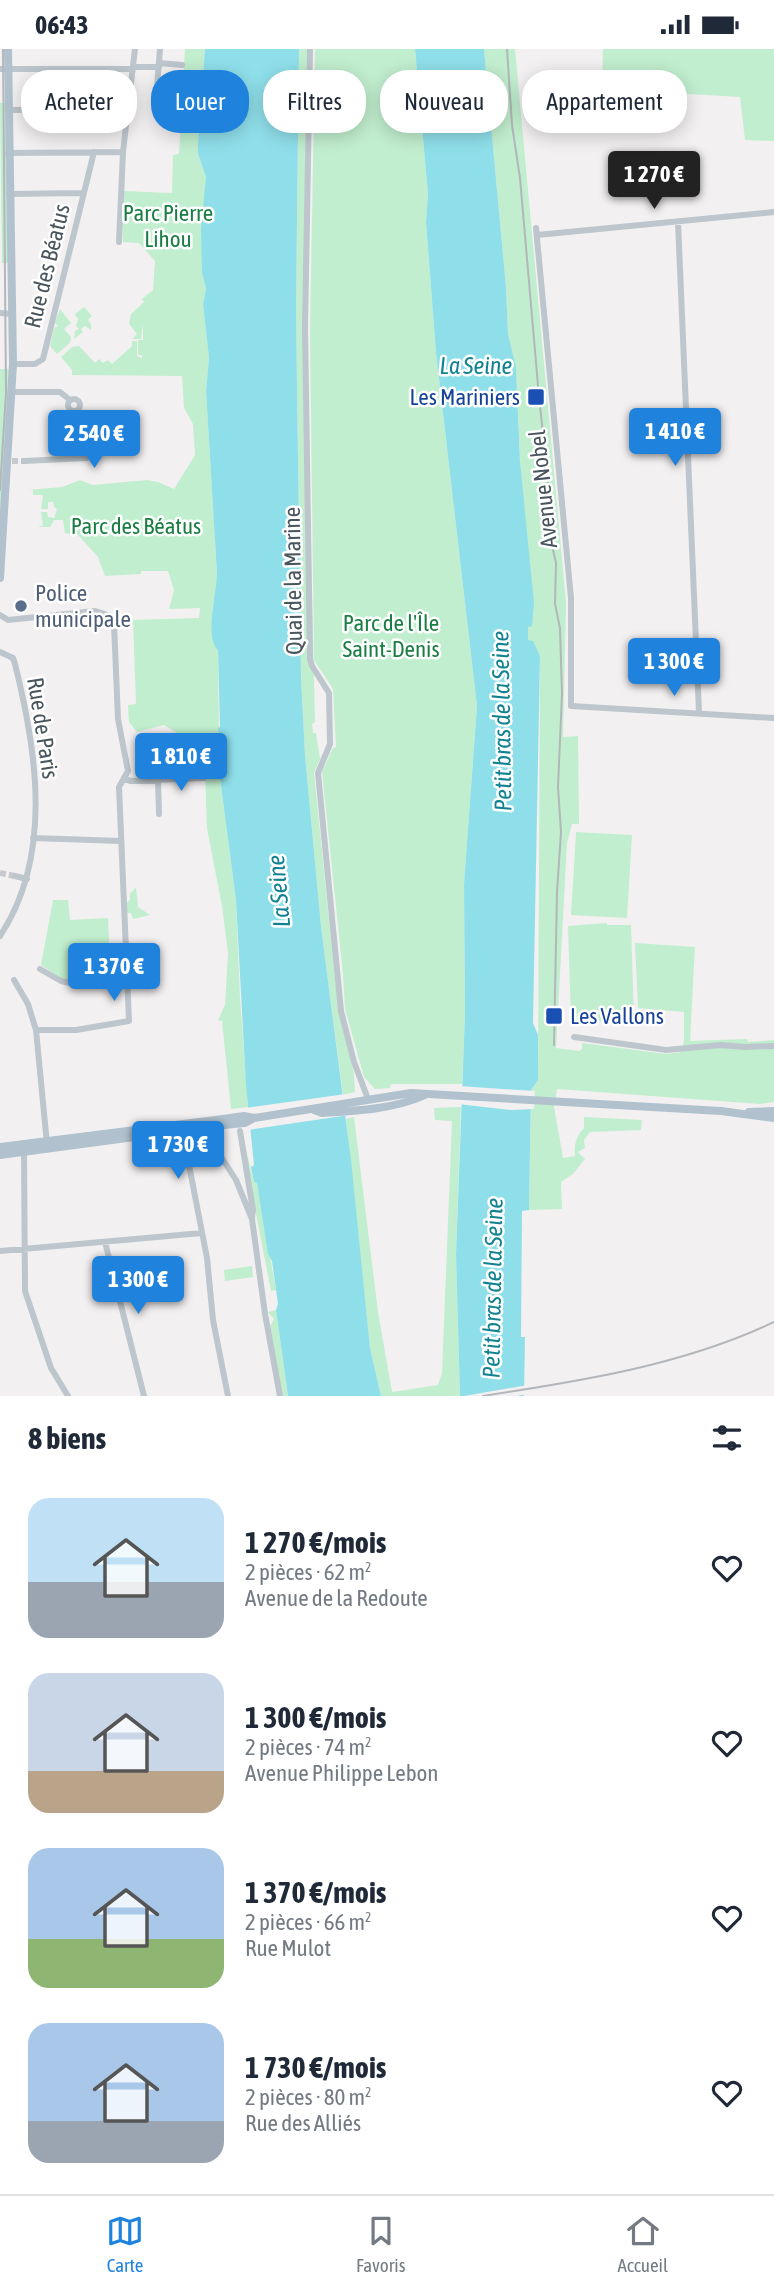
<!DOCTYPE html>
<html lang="fr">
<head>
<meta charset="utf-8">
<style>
	body { margin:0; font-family:"Asap Condensed",sans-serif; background:#f6f6f7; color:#1f2937; height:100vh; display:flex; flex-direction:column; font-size:26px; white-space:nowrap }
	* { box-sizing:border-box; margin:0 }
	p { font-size:23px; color:#747a83 }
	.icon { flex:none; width:38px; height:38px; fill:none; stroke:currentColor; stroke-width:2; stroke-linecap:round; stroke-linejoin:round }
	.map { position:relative; height:1347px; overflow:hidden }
	.details { display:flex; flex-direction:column; background:#fff; flex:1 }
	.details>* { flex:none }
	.hud { position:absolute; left:21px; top:21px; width:733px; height:63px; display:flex; gap:14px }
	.price { position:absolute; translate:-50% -60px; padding:0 16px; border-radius:7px; background:#1f83de; color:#fff; font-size:23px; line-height:46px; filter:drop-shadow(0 2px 4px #0008) }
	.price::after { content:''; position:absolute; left:50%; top:42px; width:21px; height:16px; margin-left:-10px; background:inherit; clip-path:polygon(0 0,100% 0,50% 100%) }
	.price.on { background:#222; color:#fff }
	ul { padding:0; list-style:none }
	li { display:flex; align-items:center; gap:21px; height:175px; padding:0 28px }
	li span { display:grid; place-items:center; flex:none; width:196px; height:140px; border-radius:21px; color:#555 }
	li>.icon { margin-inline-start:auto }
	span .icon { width:84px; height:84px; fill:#fffc; stroke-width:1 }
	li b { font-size:30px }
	h2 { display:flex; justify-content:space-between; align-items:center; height:84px; padding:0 28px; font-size:30px }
	.chip { padding:0 24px; border-radius:28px; background:#fff; box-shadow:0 4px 18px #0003; font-size:24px; line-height:63px }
	.chip.on { background:#1f83de; color:#fff }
	.status { display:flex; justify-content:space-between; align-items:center; height:49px; padding:0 35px; background:#fff; direction:ltr }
	.status svg { height:19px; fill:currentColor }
	.tab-bar { display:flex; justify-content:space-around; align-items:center; height:98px; border-top:2px solid #e0e1e3; background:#fff; font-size:19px; color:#747a83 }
	.tab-bar a { display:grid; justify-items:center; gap:4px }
	.tab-bar .on { color:#1f83de }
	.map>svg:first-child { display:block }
	.green { fill:#c1eece }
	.water { fill:#8fdfea }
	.pier { fill:#f3f0f1 }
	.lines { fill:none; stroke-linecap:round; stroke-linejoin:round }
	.minor-tunnel { stroke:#c8c9cc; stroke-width:6; stroke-dasharray:6 3; stroke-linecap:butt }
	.minor { stroke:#bcc6cc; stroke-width:6 }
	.major { stroke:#b1c2ce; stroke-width:8 }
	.tram { stroke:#b3b6ba; stroke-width:2 }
	.rail { stroke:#b3b6ba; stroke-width:2 }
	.major-bridge { stroke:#b1c2ce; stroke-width:8 }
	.transit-dot { fill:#1a4fb4; stroke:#fff; stroke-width:2.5 }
	.service-dot { fill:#5c6f8a; stroke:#fff; stroke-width:2.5 }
	.labels { text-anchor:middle; stroke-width:5; stroke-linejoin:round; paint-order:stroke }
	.park-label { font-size:23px; fill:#1a7e43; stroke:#fff }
	.street-label { font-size:23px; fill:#49555d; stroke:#fff }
	.transit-label { font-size:23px; fill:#164399; stroke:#fff; text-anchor:end }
	.service-label { font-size:23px; fill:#4e5e75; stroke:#fff; text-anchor:start }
	.water-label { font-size:24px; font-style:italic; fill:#118291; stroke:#fff }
</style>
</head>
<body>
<div class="status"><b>06:43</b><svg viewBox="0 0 49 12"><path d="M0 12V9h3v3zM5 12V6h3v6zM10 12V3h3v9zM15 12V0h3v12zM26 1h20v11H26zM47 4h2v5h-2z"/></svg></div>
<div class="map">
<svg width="774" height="1347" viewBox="0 0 774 1347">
	<rect width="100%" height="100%" fill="#f3f0f1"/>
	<!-- green -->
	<path class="green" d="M185,0H205L198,93V105L206,128L202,224L206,240L203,255L209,309L206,342L217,525V542C211,553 209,592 218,601L219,686L222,704L220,729L236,851L240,949L248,1058L231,1060L222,972L218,971L225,956L228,904L222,857L207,779L205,724L160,726V717C176,712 186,701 177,684L164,676L137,683L129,673L128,656L136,655L133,571L199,569L200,559L169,560L174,541L168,522H141V525L105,527L98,508L78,486L65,484L63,471H54L50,478H38L43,476L41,463H47L48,468L54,469L57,460L54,458L53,453H48V460H41L43,446H33V441H27L62,438L80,431L93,436L147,431L158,433L174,440L195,406L193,375L184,359L182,327L72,326V321L61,308L72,298L79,297L95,314L99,310L103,314L108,311L112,315L132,297V292H137V307L142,309V306H138V291H143V275L141,290H132L137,285L129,275L131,265L144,253L142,250L153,241L155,212L139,194L123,193V142L172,144L173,106L179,105Z
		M299,0H307L304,203L315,673L312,675L313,684H316L320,710L314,724L338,959L354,1025L355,1043L343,1046L321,877L305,706L301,628L296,260Z
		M315,0H415L428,145L426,173L436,304L477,657L464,835L465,963L462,1035H391L390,1039L375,1040L364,1028L345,960L343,925L322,723L333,699L336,698L333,640L314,611L310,284Z
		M484,0H515L566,554L563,688L578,687L579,775H572L567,794L556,999L579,1002L582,1000V994L666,1005L681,1003L684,992V963L638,959L635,894L695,898L690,992L747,990L748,993L774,991V1053L760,1055L557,1040L554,1057L563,1109L575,1107C574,1096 576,1087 584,1079V1068L642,1071L641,1081L590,1083L584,1091L585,1099L578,1103L585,1110L573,1125L561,1133L562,1160L529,1161L531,1041L538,1031L540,607L528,591L516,318L508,285L506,238Z
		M603,0H774V92L745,91L740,48L602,40Z
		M0,54H6L7,194L9,214H2Z
		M84,258L92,267L88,271L91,275V281L85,277L81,280L83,283L74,290L75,282L79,280L76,277L78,270L75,265Z
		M60,260L71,274L64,280L71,288L70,294L57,305L50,297L54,279L58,277L55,274Z
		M0,320H10L0,472Z
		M576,783L632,786L627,869L571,866Z
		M136,838L138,858L150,866L133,870L131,864H127L126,854L130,851V845Z
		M53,851H68L70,871L108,869L111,932H65L41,916Z
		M607,874V876H631L634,970L590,973L589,971H571L568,877Z
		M461,1058L456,1206L460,1347H381L370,1299L346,1070L354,1068L378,1263L392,1343L438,1336L442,1324L452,1072L435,1071L434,1059Z
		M244,1093L254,1133L257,1134L276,1241L271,1242L249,1129Z
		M252,1217L253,1228L225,1232L224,1221Z
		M276,1261L288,1347H281L269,1279L274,1270L268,1263Z"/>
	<!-- water -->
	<path class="water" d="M205,0H299L296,260L301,628L305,706L321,877L351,1111L370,1299L381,1347H288L276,1261L278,1255L272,1212L268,1205L257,1134L254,1133L251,1118L254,1116L246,1037L236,851L220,729L222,704L218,679L220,678L218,601C204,589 217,542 217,525L206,342L209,309L203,255L206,240L202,224L201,180L206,128L198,105V93Z
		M415,0H484L506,238L508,285L516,318L520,412L534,554L532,577L528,578V591L533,592L540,607L533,974L538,986V1031L531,1041L529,1161L522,1162L521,1288H525L524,1347H460L456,1206L465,963L464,835L477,657L436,304L426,173L428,145Z"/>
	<!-- pier -->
	<path class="pier" d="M458,1037L535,1042L534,1060L511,1061L458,1055Z
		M346,1045L349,1066L247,1081L245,1059Z
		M528,1336V1345L517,1347H464Z"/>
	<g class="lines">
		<!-- minor-tunnel -->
		<path class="minor-tunnel" d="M12,412H24
			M0,824L15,827"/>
		<!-- minor -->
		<path class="minor" d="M310,0L305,278L310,610L312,617L329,644L330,695L318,724L341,962L354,1013L368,1050
			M159,14L182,16
			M133,18H159
			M0,20H132
			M9,61L127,60
			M155,62L160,0
			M8,104L123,103
			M9,145L83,144
			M678,173L699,663
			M536,179L571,549V657L774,669
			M537,186L774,163
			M119,193L123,103L135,0
			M0,264L12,265
			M13,315H35L43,310L94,103
			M12,343H60L70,351
			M68 356a6 6 0 1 1 12 0a6 6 0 1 1-12 0Z
			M24,412L87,409L84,376L77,362
			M0,566L8,571L95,562L111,567L114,575L118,670L128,722L119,738L129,972L76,981H36
			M0,603L13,609L15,615C37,703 53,807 0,887
			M124,730L131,732L204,729
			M158,731L159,765
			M33,789L121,792
			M15,827L27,830
			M40,920L61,932L70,934H127
			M14,931L28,955L36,981L47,1095
			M574,988L666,1001L720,996L745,998L774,997
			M205,1076L209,1089L236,1131L252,1170L265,1265L280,1347
			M182,1080L207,1209L213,1271L228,1347
			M240,1082L253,1161L252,1168
			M24,1099L25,1242L51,1319L68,1347
			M105,1193L144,1347
			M0,1202L202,1184"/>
		<!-- major -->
		<path class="major" d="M0,529L13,315L8,0
			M314,1061L322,1064C355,1062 395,1060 425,1046
			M749,1063L774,1062
			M254,1069L411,1044L721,1062L774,1069
			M0,1098L223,1070
			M0,1106L224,1076"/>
		<!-- tram -->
		<path class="tram" d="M0,441L6,344L3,0"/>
		<!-- rail -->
		<path class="rail" d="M507,0L512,76L520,129L539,348L548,430V478L556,514L555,555L560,579L562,645L558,738L561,783L557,843L554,996
			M483,1347C581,1332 684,1316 774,1273"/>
		<!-- major-bridge -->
		<path class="major-bridge" d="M223,1070L244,1067L254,1069
			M224,1076L245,1074L254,1069"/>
	</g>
	<!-- markers -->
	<g class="transit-dot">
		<rect x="527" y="339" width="18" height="18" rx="3.5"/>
		<rect x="545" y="958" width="18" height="18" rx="3.5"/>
	</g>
	<circle class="service-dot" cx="21" cy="557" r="7"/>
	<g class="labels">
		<!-- park labels -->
		<g class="park-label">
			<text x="168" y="172">Parc Pierre<tspan x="168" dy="26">Lihou</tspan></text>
			<text x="136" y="485">Parc des Béatus</text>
			<text x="391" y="582">Parc de l'Île<tspan x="391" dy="26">Saint-Denis</tspan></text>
		</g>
		<!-- street labels -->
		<g class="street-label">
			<text transform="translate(47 217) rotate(-76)" y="8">Rue des Béatus</text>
			<text transform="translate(543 440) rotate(-96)" y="8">Avenue Nobel</text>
			<text transform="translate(293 532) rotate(-91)" y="8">Quai de la Marine</text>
			<text transform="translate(43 679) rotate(81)" y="8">Rue de Paris</text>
		</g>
		<!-- transit labels -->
		<g class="transit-label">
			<text x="520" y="356">Les Mariniers</text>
			<text x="570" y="975" text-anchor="start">Les Vallons</text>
		</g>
		<!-- service labels -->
		<g class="service-label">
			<text x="35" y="552">Police<tspan x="35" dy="26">municipale</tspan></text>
		</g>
		<!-- water labels -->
		<g class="water-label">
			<text x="476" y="325">La Seine</text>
			<text transform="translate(502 672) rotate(-91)" y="8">Petit bras de la Seine</text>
			<text transform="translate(279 842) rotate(-95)" y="8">La Seine</text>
			<text transform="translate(493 1239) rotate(-89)" y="8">Petit bras de la Seine</text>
		</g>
	</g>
</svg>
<b class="price on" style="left:654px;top:162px">1 270 €</b>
<b class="price" style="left:675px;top:419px">1 410 €</b>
<b class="price" style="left:94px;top:421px">2 540 €</b>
<b class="price" style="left:674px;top:649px">1 300 €</b>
<b class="price" style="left:181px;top:744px">1 810 €</b>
<b class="price" style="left:114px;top:954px">1 370 €</b>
<b class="price" style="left:178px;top:1132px">1 730 €</b>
<b class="price" style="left:138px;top:1267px">1 300 €</b>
<div class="hud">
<a class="chip">Acheter</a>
<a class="chip on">Louer</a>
<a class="chip">Filtres</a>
<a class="chip">Nouveau</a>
<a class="chip">Appartement</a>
</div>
</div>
<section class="details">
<h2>8 biens<svg class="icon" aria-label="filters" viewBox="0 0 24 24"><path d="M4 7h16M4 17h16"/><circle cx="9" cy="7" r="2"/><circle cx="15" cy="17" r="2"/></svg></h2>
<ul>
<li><span style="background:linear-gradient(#bfe0f5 60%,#9aa5b1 0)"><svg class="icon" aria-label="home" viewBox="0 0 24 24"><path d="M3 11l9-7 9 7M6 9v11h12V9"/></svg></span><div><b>1 270 €/mois</b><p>2 pièces · 62 m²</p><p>Avenue de la Redoute</p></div><svg class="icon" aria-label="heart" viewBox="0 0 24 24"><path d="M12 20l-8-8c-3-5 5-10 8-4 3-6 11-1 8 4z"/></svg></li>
<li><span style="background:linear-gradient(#c9d6e8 70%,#b9a48a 0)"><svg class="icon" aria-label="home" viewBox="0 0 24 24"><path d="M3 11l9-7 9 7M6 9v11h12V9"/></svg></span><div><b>1 300 €/mois</b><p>2 pièces · 74 m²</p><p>Avenue Philippe Lebon</p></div><svg class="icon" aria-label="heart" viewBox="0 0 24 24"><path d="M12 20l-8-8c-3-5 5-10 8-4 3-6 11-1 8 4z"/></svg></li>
<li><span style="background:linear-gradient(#a9c7e8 65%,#8fb573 0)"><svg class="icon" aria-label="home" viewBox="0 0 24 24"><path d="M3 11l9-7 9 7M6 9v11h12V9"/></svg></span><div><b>1 370 €/mois</b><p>2 pièces · 66 m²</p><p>Rue Mulot</p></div><svg class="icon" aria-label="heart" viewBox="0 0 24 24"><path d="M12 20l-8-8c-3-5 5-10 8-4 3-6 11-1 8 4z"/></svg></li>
<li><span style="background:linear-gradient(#a9c7e8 70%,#9aa5b1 0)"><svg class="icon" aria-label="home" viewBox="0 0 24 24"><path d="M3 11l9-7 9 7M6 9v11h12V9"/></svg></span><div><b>1 730 €/mois</b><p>2 pièces · 80 m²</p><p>Rue des Alliés</p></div><svg class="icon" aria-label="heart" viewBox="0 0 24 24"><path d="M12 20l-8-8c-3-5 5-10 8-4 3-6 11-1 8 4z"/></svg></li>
</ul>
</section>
<nav class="tab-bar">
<a class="on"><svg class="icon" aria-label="map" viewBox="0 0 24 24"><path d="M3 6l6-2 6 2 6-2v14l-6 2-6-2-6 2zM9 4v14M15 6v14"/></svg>Carte</a>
<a><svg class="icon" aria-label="saved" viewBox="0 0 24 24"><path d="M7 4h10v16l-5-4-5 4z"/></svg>Favoris</a>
<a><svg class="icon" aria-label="home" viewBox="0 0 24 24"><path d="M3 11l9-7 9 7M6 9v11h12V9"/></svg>Accueil</a>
</nav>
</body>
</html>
